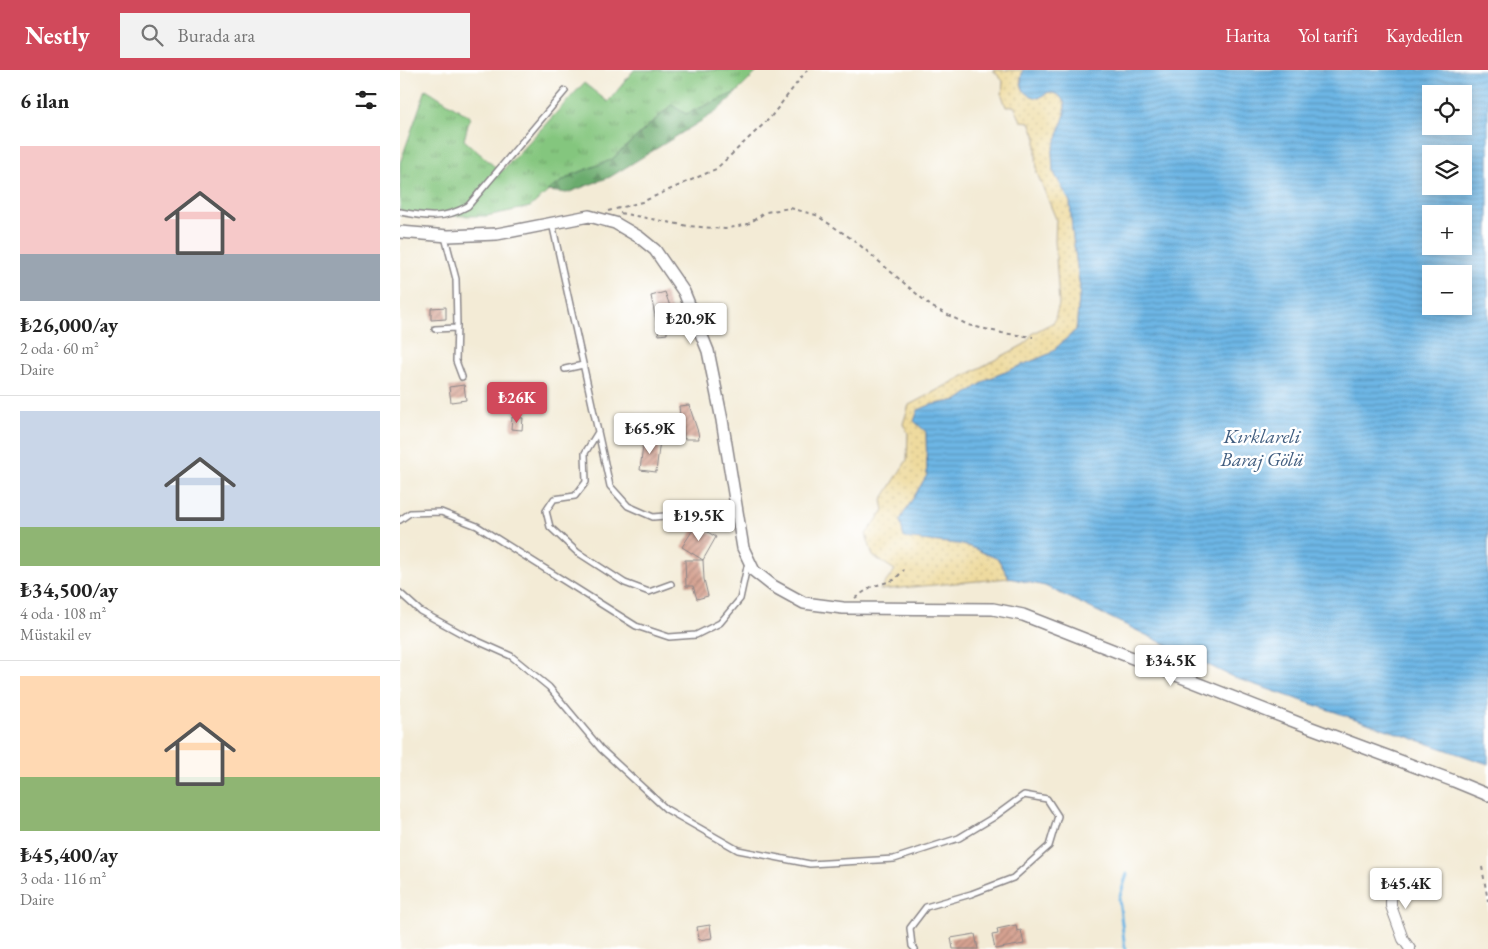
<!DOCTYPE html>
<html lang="tr">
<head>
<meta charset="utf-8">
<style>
	body { margin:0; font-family:"EB Garamond",serif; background:#f2f2f2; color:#222; height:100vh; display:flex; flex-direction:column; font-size:19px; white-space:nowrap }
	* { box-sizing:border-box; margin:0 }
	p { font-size:16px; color:#767676 }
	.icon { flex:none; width:28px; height:28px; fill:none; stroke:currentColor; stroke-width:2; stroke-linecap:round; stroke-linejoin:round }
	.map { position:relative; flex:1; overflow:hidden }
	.drawer { display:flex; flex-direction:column; background:#fff; width:400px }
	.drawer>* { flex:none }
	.buttons { position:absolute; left:1022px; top:15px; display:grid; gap:10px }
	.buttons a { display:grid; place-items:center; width:50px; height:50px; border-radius:0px; background:#fff; box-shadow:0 2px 12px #0003; font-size:25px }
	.price { position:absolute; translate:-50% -42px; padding:0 11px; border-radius:5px; background:#fff; color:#222; font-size:16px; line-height:32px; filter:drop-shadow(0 1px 2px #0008) }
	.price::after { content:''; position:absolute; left:50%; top:30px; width:15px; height:11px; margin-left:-8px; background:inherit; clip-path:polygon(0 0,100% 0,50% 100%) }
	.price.active { background:#d1495b; color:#fff }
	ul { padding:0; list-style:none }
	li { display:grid; align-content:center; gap:10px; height:265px; padding:0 20px }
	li+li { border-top:1px solid #e0e0e0 }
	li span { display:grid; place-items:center; height:155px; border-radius:0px; color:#555 }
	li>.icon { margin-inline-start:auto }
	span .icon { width:90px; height:90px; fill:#fffc; stroke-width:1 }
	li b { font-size:21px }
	h2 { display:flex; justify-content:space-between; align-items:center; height:60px; padding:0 20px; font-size:21px }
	header { display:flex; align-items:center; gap:30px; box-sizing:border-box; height:70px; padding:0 25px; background:#d1495b; color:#fff }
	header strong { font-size:24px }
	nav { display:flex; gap:28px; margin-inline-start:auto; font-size:18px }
	.search { width:350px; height:45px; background:#f2f2f2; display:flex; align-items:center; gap:12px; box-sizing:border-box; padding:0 18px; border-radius:0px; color:#767676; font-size:19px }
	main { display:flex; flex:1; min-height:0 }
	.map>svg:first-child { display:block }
	.grass { fill:url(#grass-tufts); stroke:#53745c }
	.forest { fill:url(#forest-firs); stroke:#466654 }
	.sand { fill:url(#sand-dots); stroke:#887e6c }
	.water { fill:url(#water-rules); stroke:#486c90; fill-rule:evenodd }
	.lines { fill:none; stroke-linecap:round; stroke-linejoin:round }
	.stream { stroke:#6db6e5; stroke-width:3 }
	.building { fill:url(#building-hatch) }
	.service-casing { stroke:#8a8688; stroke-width:8 }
	.minor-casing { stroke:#8a8688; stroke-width:12 }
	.tertiary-casing { stroke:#8a8688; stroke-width:14 }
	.path { stroke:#8a8688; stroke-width:2; stroke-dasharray:4 4; stroke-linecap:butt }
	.service { stroke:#fff; stroke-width:5 }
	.minor { stroke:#fff; stroke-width:10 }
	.tertiary { stroke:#fff; stroke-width:11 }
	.labels { text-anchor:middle; stroke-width:5; stroke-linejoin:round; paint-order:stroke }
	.water-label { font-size:20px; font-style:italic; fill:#405d7f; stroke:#fff }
</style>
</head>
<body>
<header>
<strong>Nestly</strong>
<div class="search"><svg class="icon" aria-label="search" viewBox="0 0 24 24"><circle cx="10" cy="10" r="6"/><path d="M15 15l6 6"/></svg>Burada ara</div>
<nav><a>Harita</a><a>Yol tarifi</a><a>Kaydedilen</a></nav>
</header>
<main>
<section class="drawer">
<h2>6 ilan<svg class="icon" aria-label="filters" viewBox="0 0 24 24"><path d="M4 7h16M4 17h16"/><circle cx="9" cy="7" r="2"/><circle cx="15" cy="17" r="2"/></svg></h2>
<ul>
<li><span style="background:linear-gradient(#f6c9c9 70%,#9aa5b1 0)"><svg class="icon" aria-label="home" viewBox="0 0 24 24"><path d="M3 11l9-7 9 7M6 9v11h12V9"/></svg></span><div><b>₺26,000/ay</b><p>2 oda · 60 m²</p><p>Daire</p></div></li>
<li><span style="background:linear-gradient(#c9d6e8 75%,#8fb573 0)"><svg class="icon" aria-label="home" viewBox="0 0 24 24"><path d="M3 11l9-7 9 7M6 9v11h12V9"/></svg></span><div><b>₺34,500/ay</b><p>4 oda · 108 m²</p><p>Müstakil ev</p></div></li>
<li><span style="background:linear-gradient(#ffd9b3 65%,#8fb573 0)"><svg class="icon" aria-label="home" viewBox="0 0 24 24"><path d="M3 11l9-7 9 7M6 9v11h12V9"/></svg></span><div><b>₺45,400/ay</b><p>3 oda · 116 m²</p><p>Daire</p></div></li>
</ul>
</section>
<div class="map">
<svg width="1088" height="879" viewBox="0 0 1088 879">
	<defs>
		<pattern id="grass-tufts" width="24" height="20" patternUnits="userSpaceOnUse" patternTransform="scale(1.25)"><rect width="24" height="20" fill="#84c67e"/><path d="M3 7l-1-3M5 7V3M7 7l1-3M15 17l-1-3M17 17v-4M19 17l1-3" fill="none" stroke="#6ca068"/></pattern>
		<pattern id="forest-firs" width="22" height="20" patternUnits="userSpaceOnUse" patternTransform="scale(1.25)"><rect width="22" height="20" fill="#6bab6d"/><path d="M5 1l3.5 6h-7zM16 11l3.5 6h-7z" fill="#588b5b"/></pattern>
		<pattern id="sand-dots" width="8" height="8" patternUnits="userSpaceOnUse" patternTransform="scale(1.25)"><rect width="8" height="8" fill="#eeda9e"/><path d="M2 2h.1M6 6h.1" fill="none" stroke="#ccbb89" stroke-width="1.8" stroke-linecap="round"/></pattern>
		<pattern id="water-rules" width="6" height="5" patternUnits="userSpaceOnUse" patternTransform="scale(1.25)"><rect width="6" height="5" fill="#6db6e5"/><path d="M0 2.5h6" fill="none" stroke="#5994bb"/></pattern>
		<pattern id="building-hatch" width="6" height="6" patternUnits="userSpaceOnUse" patternTransform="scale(1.25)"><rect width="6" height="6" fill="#d6a291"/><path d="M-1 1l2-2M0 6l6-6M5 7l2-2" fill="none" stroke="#ad8478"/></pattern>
	</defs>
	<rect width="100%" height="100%" fill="#fff"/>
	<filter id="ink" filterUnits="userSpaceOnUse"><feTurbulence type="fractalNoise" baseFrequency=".02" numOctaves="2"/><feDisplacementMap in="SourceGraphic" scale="10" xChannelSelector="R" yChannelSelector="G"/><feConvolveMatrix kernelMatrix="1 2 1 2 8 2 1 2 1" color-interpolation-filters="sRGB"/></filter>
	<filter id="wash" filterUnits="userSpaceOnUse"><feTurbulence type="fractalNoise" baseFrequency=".0096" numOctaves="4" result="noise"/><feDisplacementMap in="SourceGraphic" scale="20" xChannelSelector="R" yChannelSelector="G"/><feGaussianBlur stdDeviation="1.12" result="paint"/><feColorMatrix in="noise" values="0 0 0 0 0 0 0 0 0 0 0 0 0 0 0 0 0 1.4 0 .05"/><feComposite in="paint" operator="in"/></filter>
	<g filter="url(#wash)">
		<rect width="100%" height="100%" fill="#f3ebd6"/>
		<!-- grass -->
		<path class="grass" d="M234,0H359L337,22L286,44L271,35L211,90L172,105L151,119L130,137L86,146L0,145V93L26,19L70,47L64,70L101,102L184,13L208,32Z"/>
		<!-- forest -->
		<path class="forest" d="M337,22L316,42L210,107L167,123L147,121L172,105L211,90L272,35L286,44Z"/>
		<!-- sand -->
		<path class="sand" d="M593,0H623L620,11L623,20L639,28L648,22L659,25L665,33V44L652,83L653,101L670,131L672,161L680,218L676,260L649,284L588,309L558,330L530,335L526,362L527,405L500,450L504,468L566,475L598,489L609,508L480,520L495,500L473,486L466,464L484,440L482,430L507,390L508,363L503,354L509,335L625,274L633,263L654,252L659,234L655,170L656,149L637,103L636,86V67L630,52L621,51L614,36L606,37L602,25L603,11Z"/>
		<!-- water -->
		<path class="water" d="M623,0H1088V694L835,608L645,516L609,508L598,489L566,475L504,468L500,450L527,405L526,362L514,351L518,340L530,335L558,330L588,309L649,284L676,260L680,218L672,161L670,132L653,101L652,83L665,44V33L659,25L649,22L639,28C622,25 619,16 623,0ZM1031,24H1064V56H1031ZM1031,84H1064V116H1031ZM1031,144H1064V176H1031ZM1031,204H1064V236H1031Z"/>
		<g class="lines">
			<!-- stream -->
			<path class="stream" d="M725,879L719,829L727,804"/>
		</g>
		<g id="blocks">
			<!-- building -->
			<path class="building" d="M265,222L272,242L267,243V264L259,265L251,226Z
				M46,237V249L31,250V238Z
				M64,315L66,330L51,332L49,317Z
				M289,335L298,362L299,369H284L283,356H281L279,336Z
				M112,347L123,348L122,360L111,359Z
				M244,368L260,370L256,402L240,400Z
				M296,455L316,467L303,490L282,477Z
				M285,490H303L304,509L308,526L297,529L293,516H286Z
				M310,855L312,868L299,870L297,857Z
				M616,855L617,861L621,860L624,874L595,879L592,865L598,864L597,859Z
				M575,864L578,879H553L551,868Z"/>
		</g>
	</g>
	<g filter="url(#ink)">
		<use href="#blocks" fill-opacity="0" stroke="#8a8688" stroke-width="1"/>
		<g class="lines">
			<defs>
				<path id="service" d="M0,142C27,147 43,150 68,136L165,21
					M152,153L210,416L228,436L253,447L289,444L310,452
					M45,167L56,209L57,255L56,291L62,307
					M35,259L57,258
					M165,299L183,295
					M198,362L185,383L186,412L175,426L154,429L146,441L150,457L177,482L225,513L249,522L271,514
					M0,450L10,443L41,442L77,456L236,556L269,567L296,565L320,553L340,529L348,492
					M0,523L20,541L64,565L111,586L149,617L201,679L266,739L338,780L410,794L494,789L559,768L594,747L624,725L647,729L658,746L649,776L613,808L571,824L526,837L510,858L512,876L515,879"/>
				<path id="minor" d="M991,805V836L1003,869L1010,879"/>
				<path id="tertiary" d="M0,162L48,166L97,164L189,146L215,153L239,167L255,180L284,222L308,281L322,350L343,478L354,501L373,516L404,533L443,538L593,539L623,545L901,654L1054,711L1088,725"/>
			</defs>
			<!-- service casing -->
			<use href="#service" class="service-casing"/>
			<!-- minor casing -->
			<use href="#minor" class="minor-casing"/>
			<!-- tertiary casing -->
			<use href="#tertiary" class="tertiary-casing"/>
			<!-- path -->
			<path class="path" d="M208,141L242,132L316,99L370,48L407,0
				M220,143L288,156L325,159L348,154L366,142L390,138L416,145L455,171L532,237L568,255L602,263L633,267
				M455,528L471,517L494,510L504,500
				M1082,797L1088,831"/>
			<!-- service -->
			<use href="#service" class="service"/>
			<!-- minor -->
			<use href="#minor" class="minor"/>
			<!-- tertiary -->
			<use href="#tertiary" class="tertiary"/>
		</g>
	</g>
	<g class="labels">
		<!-- water labels -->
		<g class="water-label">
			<text x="862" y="373">Kırklareli<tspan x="862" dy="23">Baraj Gölü</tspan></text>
		</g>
	</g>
</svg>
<div class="buttons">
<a><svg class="icon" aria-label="locate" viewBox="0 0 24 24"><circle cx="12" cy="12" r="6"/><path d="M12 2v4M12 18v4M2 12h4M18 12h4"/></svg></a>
<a><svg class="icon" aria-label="layers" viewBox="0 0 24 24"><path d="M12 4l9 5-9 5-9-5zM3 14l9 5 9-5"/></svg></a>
<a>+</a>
<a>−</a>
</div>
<b class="price" style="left:291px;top:275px">₺20.9K</b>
<b class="price active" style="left:117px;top:354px">₺26K</b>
<b class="price" style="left:250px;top:385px">₺65.9K</b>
<b class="price" style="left:299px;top:472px">₺19.5K</b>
<b class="price" style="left:771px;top:617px">₺34.5K</b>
<b class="price" style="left:1006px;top:840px">₺45.4K</b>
</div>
</main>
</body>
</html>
